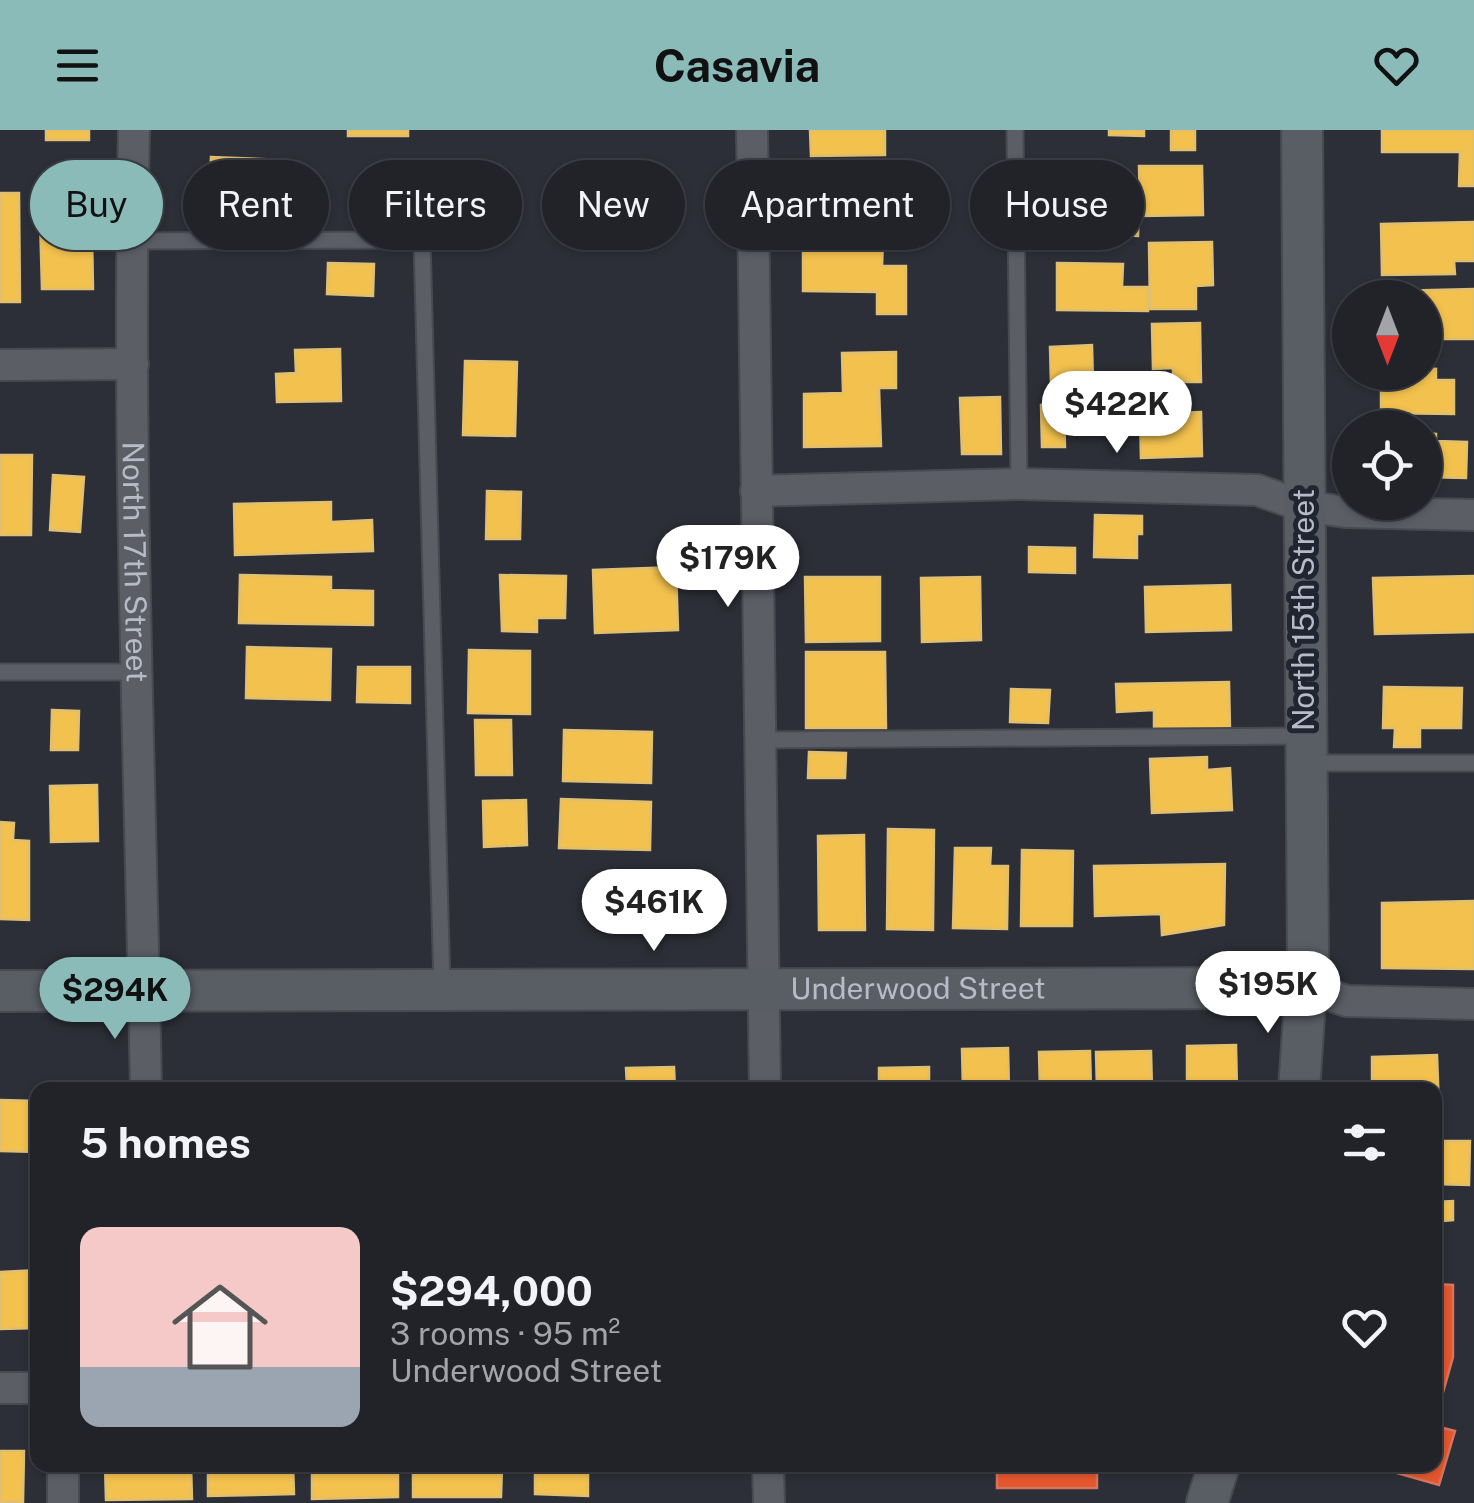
<!DOCTYPE html>
<html lang="en">
<head>
<meta charset="utf-8">
<style>
	body { margin:0; font-family:"Public Sans",sans-serif; background:#2d2f35; color:#f1f3f6; height:100vh; display:flex; flex-direction:column; font-size:38px; white-space:nowrap }
	* { box-sizing:border-box; margin:0 }
	p { font-size:32px; color:#a2a4a8 }
	.icon { flex:none; width:55px; height:55px; fill:none; stroke:currentColor; stroke-width:2; stroke-linecap:round; stroke-linejoin:round }
	.map { position:relative; flex:1; overflow:hidden }
	.drawer { position:absolute; left:30px; top:952px; width:1412px; height:390px; display:flex; flex-direction:column; background:#212329; border-radius:20px; box-shadow:0 2px 8px #0004,0 0 0 2px #3e4046 }
	.drawer>* { flex:none }
	.hud { position:absolute; left:30px; top:30px; width:1415px; height:90px; display:flex; gap:20px }
	.needle { width:65px; rotate:180deg }
	.buttons { position:absolute; left:1332px; top:150px; display:grid; gap:20px }
	.buttons a { display:grid; place-items:center; width:110px; height:110px; border-radius:50%; background:#212329; box-shadow:0 2px 8px #0004,0 0 0 2px #3e4046; font-size:50px }
	.price { position:absolute; translate:-50% -85px; padding:0 22px; border-radius:35px; background:#fff; color:#222; font-size:32px; line-height:65px; filter:drop-shadow(0 2px 5px #0008) }
	.price::after { content:''; position:absolute; left:50%; top:60px; width:30px; height:22px; margin-left:-15px; background:inherit; clip-path:polygon(0 0,100% 0,50% 100%) }
	.price.active { background:#8bbbb9; color:#111 }
	ul { padding:0; list-style:none }
	li { display:flex; align-items:center; gap:30px; height:250px; padding:0 50px }
	li+li { border-top:2px solid #3e4046 }
	li span { display:grid; place-items:center; flex:none; width:280px; height:200px; border-radius:20px; color:#555 }
	li>.icon { margin-inline-start:auto }
	span .icon { width:120px; height:120px; fill:#fffc; stroke-width:1 }
	li b { font-size:42px }
	h2 { display:flex; justify-content:space-between; align-items:center; height:120px; padding:0 50px; font-size:42px }
	.pill { padding:0 35px; border-radius:45px; background:#212329; box-shadow:0 2px 8px #0004,0 0 0 2px #3e4046; font-size:35px; line-height:90px }
	.pill.active { background:#8bbbb9; color:#111 }
	header { display:flex; justify-content:space-between; align-items:center; height:130px; padding:0 50px; background:#8bbbb9; color:#111; font-size:45px; font-weight:700 }
	.map>svg:first-child { display:block }
	.homes { fill:#f2c14e; stroke:#e0bf72; stroke-width:2.5 }
	.shops { fill:#e4572e; stroke:#d6755c; stroke-width:2.5 }
	.lines { fill:none; stroke-linecap:round; stroke-linejoin:round }
	.lane-casing { stroke:#484a50; stroke-width:19 }
	.street-casing { stroke:#484a50; stroke-width:34 }
	.secondary-casing { stroke:#484a50; stroke-width:44 }
	.lane { stroke:#5b5e65; stroke-width:15 }
	.street { stroke:#5b5e65; stroke-width:30 }
	.secondary { stroke:#595d64; stroke-width:40 }
	.labels { text-anchor:middle; stroke-width:10; stroke-linejoin:round; paint-order:stroke }
	.street-label { font-size:30px; fill:#b6bbc7; stroke:#1f2531 }
</style>
</head>
<body>
<header><svg class="icon" aria-label="menu" viewBox="0 0 24 24"><path d="M4 6h16M4 12h16M4 18h16"/></svg>Casavia<svg class="icon" aria-label="heart" viewBox="0 0 24 24"><path d="M12 20l-8-8c-3-5 5-10 8-4 3-6 11-1 8 4z"/></svg></header>
<div class="map">
<svg width="1474" height="1373" viewBox="0 0 1474 1373">
	<rect width="100%" height="100%" fill="#2c2f37"/>
	<!-- homes -->
	<path class="homes" d="M46,0H89V10H46Z
		M348,0H408V6H348Z
		M810,0H885V25L811,26Z
		M1109,0H1144V6L1109,5Z
		M1171,0H1195V20H1171Z
		M1382,0H1474V56H1459L1460,22H1382Z
		M211,27L284,30L283,66L209,63Z
		M1139,36H1202L1203,85L1140,86Z
		M91,51L93,159H42L40,89H55L54,52Z
		M877,51L878,102L802,104L801,52Z
		M0,63H19L20,172H0Z
		M1097,75L1139,76L1138,106L1096,104Z
		M1474,92V131H1454L1455,144L1382,145L1381,94Z
		M803,111H883L882,136H906V184H877V162L803,161Z
		M1212,112L1213,155L1196,156V179H1150L1149,113Z
		M328,133L374,134L373,166L327,164Z
		M1057,133L1123,134L1122,157H1148V181L1057,180Z
		M1474,159V209H1425V168H1393V161Z
		M1200,193L1201,252H1173V238L1153,239L1152,194Z
		M1092,215L1093,252L1051,254L1050,217Z
		M340,219L341,271L277,272L276,244L296,243L295,220Z
		M896,222V258H879L881,316L804,317V264L843,263L842,223Z
		M465,231L517,232L515,306L463,305Z
		M1425,238L1436,239V250H1454V284L1381,283V242H1425Z
		M1000,267L1001,324H962L960,268Z
		M1041,275H1064L1065,317H1042Z
		M1201,282L1202,326L1141,328L1140,284Z
		M1425,303L1436,304V311L1467,312L1466,348L1425,347Z
		M0,325H32L31,405H0Z
		M53,345L84,347L80,402L50,400Z
		M487,361L521,362L520,409H486Z
		M331,372V392L372,390L373,421L235,425L234,374Z
		M1095,385L1142,386V404H1137V428L1094,427Z
		M1029,417L1075,418V443L1029,442Z
		M676,437L678,500L595,503L593,440Z
		M240,445L331,447V460L373,461V495L239,493Z
		M500,445L566,446L565,488H537V502L502,501Z
		M1474,446V502L1375,504L1373,448Z
		M805,447H880V511L806,512Z
		M980,447L981,510L922,512L921,448Z
		M1230,455L1231,500L1146,502L1145,457Z
		M247,517L331,519L330,570L246,568Z
		M469,520L530,521V584L468,583Z
		M806,522H885L886,598H806Z
		M358,537H410V573L357,572Z
		M1229,552L1230,598L1154,599V580L1117,582L1116,554Z
		M1384,557L1462,558L1461,598H1420V617H1394L1395,598H1383Z
		M1011,559L1050,560L1048,593L1010,592Z
		M52,580L79,581L78,620H51Z
		M475,590H511L512,645H476Z
		M564,600L652,602L651,653L563,651Z
		M809,622L846,623L845,648H808Z
		M1207,627V640L1230,638L1232,680L1152,683L1150,629Z
		M97,655L98,711L51,712L50,656Z
		M561,669L651,672L650,720L559,718Z
		M526,670L527,715L484,717L483,671Z
		M0,692L14,693L13,710L29,711V790L0,789Z
		M888,699L934,700L933,800L887,799Z
		M864,705L865,800H819L818,706Z
		M955,718H991L990,736H1008L1007,799L953,798Z
		M1022,720L1073,721L1072,796H1021Z
		M1225,734L1224,795L1162,805L1161,784L1095,786L1094,736Z
		M1474,771V839L1382,838V773Z
		M1236,915L1237,960H1187V916Z
		M1008,918L1009,960H963L962,919Z
		M1090,921L1091,960H1040L1039,922Z
		M1151,921L1152,960H1097L1096,922Z
		M1437,925L1439,979L1435,980V960H1372V927Z
		M674,937L675,960H607L627,957L626,938Z
		M929,937V960H816L879,958V938Z
		M0,970L38,971V1022L0,1021Z
		M1435,1011H1470L1469,1055L1435,1054Z
		M1453,1071V1090L1442,1091V1120H1435V1072Z
		M38,1140V1198L0,1199V1142Z
		M0,1321H24L23,1372H0Z
		M105,1335H191L192,1369L106,1370Z
		M208,1335H293L294,1364L208,1366Z
		M312,1335H398V1367L312,1369Z
		M413,1335H502L501,1367H413Z
		M535,1335H588V1366L535,1364Z"/>
	<!-- shops -->
	<path class="shops" d="M1435,1154L1453,1155V1227L1435,1291Z
		M1435,1296L1455,1301L1439,1355L1369,1335H1435Z
		M997,1335H1097V1358H997Z"/>
	<g class="lines">
		<defs>
			<path id="lane" d="M1015,0L1019,354
				M132,111L422,110L442,858
				M0,542H136
				M761,610L1305,606
				M1309,633H1474"/>
			<g id="street">
				<path id="s1" d="M134,0C127,320 140,640 146,960"/>
				<path d="M752,0L765,960"/>
				<path d="M0,235L133,234"/>
				<path d="M756,361L1019,354L1257,360L1303,376L1345,382L1474,385"/>
				<path d="M1307,858L1347,871L1474,874"/>
				<path d="M0,1258H38"/>
				<path d="M63,1335V1373"/>
				<path d="M768,1335L769,1373"/>
			</g>
			<g id="secondary">
				<path id="s2" d="M0,861L1307,858"/>
				<path d="M1299,960L1308,827L1302,0"/>
				<path d="M1207,1373L1219,1335"/>
			</g>
		</defs>
		<!-- lane casing -->
		<use href="#lane" class="lane-casing"/>
		<!-- street casing -->
		<use href="#street" class="street-casing"/>
		<!-- secondary casing -->
		<use href="#secondary" class="secondary-casing"/>
		<!-- lane -->
		<use href="#lane" class="lane"/>
		<!-- street -->
		<use href="#street" class="street"/>
		<!-- secondary -->
		<use href="#secondary" class="secondary"/>
	</g>
	<g class="labels">
		<!-- street labels -->
		<g class="street-label">
			<text dy="10" stroke="none"><textPath href="#s1" startOffset="432">North 17th Street</textPath></text>
			<text transform="translate(1304 480) rotate(-90)" y="10">North 15th Street</text>
			<text dy="10" stroke="none"><textPath href="#s2" startOffset="918">Underwood Street</textPath></text>
		</g>
	</g>
</svg>
<div class="buttons">
<a><svg class="needle" viewBox="-14 -14 28 28"><path d="M0-13l5 13h-10z" fill="#e53935"/><path d="M0 13l5-13h-10z" fill="#a2a4a8"/></svg></a>
<a><svg class="icon" aria-label="locate" viewBox="0 0 24 24"><circle cx="12" cy="12" r="6"/><path d="M12 2v4M12 18v4M2 12h4M18 12h4"/></svg></a>
</div>
<b class="price" style="left:1117px;top:326px">$422K</b>
<b class="price" style="left:728px;top:480px">$179K</b>
<b class="price" style="left:654px;top:824px">$461K</b>
<b class="price" style="left:1268px;top:906px">$195K</b>
<b class="price active" style="left:115px;top:912px">$294K</b>
<div class="hud">
<a class="pill active">Buy</a>
<a class="pill">Rent</a>
<a class="pill">Filters</a>
<a class="pill">New</a>
<a class="pill">Apartment</a>
<a class="pill">House</a>
</div>
<section class="drawer">
<h2>5 homes<svg class="icon" aria-label="filters" viewBox="0 0 24 24"><path d="M4 7h16M4 17h16"/><circle cx="9" cy="7" r="2"/><circle cx="15" cy="17" r="2"/></svg></h2>
<ul>
<li><span style="background:linear-gradient(#f6c9c9 70%,#9aa5b1 0)"><svg class="icon" aria-label="home" viewBox="0 0 24 24"><path d="M3 11l9-7 9 7M6 9v11h12V9"/></svg></span><div><b>$294,000</b><p>3 rooms · 95 m²</p><p>Underwood Street</p></div><svg class="icon" aria-label="heart" viewBox="0 0 24 24"><path d="M12 20l-8-8c-3-5 5-10 8-4 3-6 11-1 8 4z"/></svg></li>
</ul>
</section>
</div>
</body>
</html>
